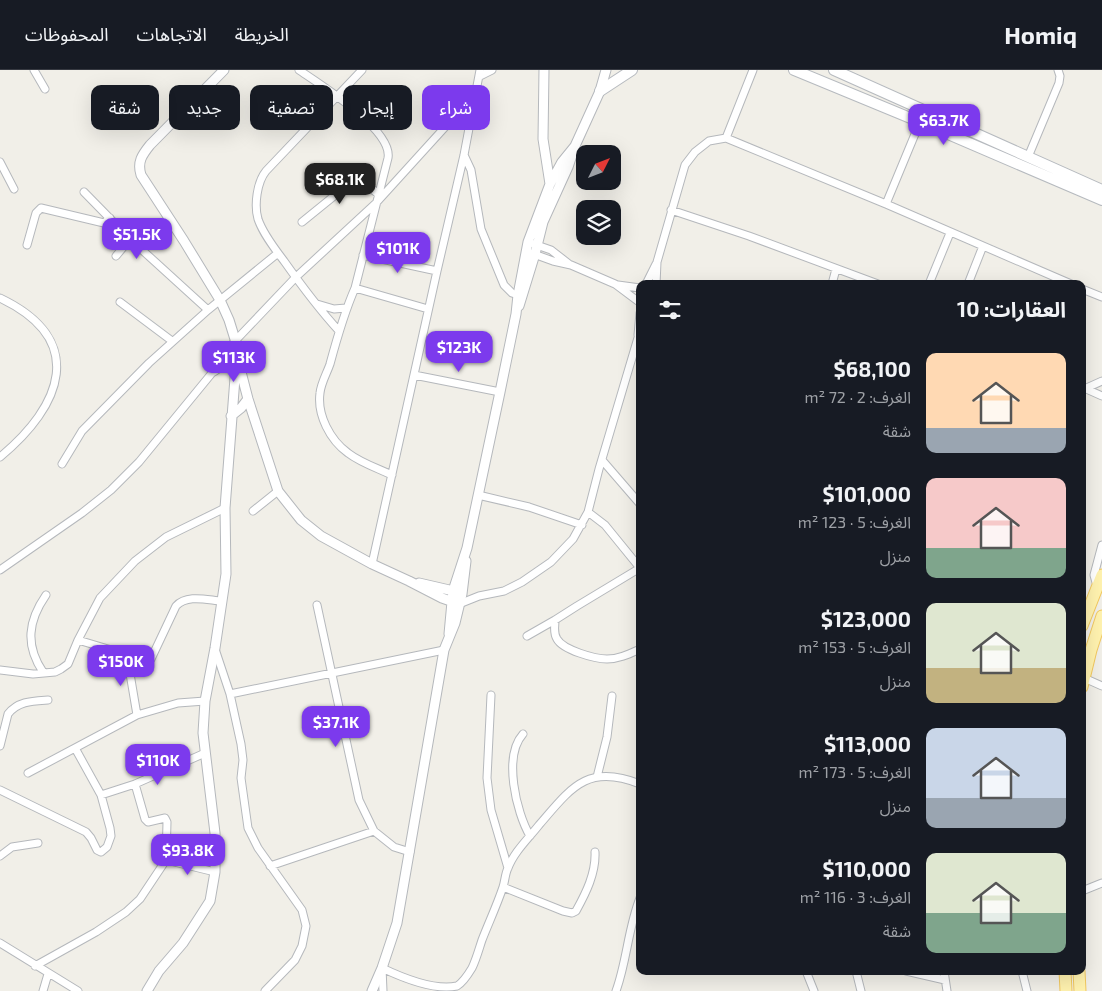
<!DOCTYPE html>
<html lang="ar">
<head>
<meta charset="utf-8">
<style>
	body { margin:0; font-family:"Exo 2","Noto Sans Arabic",sans-serif; background:#242831; color:#f1f3f6; direction:rtl; height:100vh; display:flex; flex-direction:column; font-size:19px; white-space:nowrap }
	* { box-sizing:border-box; margin:0 }
	p { font-size:16px; color:#9ea1a6 }
	.icon { flex:none; width:28px; height:28px; fill:none; stroke:currentColor; stroke-width:2; stroke-linecap:round; stroke-linejoin:round }
	.map { position:relative; flex:1; overflow:hidden; direction:ltr }
	.details { position:absolute; left:636px; top:210px; width:450px; height:695px; display:flex; flex-direction:column; background:#171b24; border-radius:10px; box-shadow:0 5px 20px #0002; direction:rtl }
	.details>* { flex:none }
	.hud { position:absolute; left:15px; top:15px; width:475px; height:45px; direction:rtl; display:flex; gap:10px }
	.needle { width:32px; rotate:48deg }
	.controls { position:absolute; left:576px; top:75px; display:grid; gap:10px }
	.controls a { display:grid; place-items:center; width:45px; height:45px; border-radius:10px; background:#171b24; box-shadow:0 5px 20px #0002; font-size:25px }
	.price { position:absolute; translate:-50% -42px; padding:0 11px; border-radius:10px; background:#7c3aed; color:#fff; font-size:16px; line-height:32px; filter:drop-shadow(0 1px 2px #0008) }
	.price::after { content:''; position:absolute; left:50%; top:30px; width:15px; height:11px; margin-left:-8px; background:inherit; clip-path:polygon(0 0,100% 0,50% 100%) }
	.price.active { background:#222; color:#fff }
	ul { padding:0; list-style:none }
	li { display:flex; align-items:center; gap:15px; height:125px; padding:0 20px }
	li span { display:grid; place-items:center; flex:none; width:140px; height:100px; border-radius:10px; color:#555 }
	li>.icon { margin-inline-start:auto }
	span .icon { width:60px; height:60px; fill:#fffc; stroke-width:1 }
	li b { font-size:21px }
	h2 { display:flex; justify-content:space-between; align-items:center; height:60px; padding:0 20px; font-size:21px }
	.pill { padding:0 18px; border-radius:10px; background:#171b24; box-shadow:0 5px 20px #0002; font-size:18px; line-height:45px }
	.pill.active { background:#7c3aed; color:#fff }
	header { display:flex; align-items:center; gap:30px; box-sizing:border-box; height:70px; padding:0 25px; background:#171b24; border-bottom:1px solid #363941 }
	header strong { font-size:24px }
	nav { display:flex; gap:28px; margin-inline-start:auto; font-size:18px }
	.map>svg:first-child { display:block }
	.lines { fill:none; stroke-linecap:round; stroke-linejoin:round }
	.minor-casing { stroke:#b5b8bc; stroke-width:9 }
	.tertiary-casing { stroke:#b5b8bc; stroke-width:11 }
	.secondary-casing { stroke:#b6babf; stroke-width:12 }
	.primary-casing { stroke:#f2c960; stroke-width:13 }
	.minor { stroke:#fff; stroke-width:7 }
	.tertiary { stroke:#fff; stroke-width:9 }
	.secondary { stroke:#fff; stroke-width:10 }
	.primary { stroke:#fff2af; stroke-width:11 }
</style>
</head>
<body>
<header>
<strong>Homiq</strong>
<nav><a>الخريطة</a><a>الاتجاهات</a><a>المحفوظات</a></nav>
</header>
<div class="map">
<svg width="1102" height="921" viewBox="0 0 1102 921">
	<rect width="100%" height="100%" fill="#f1efe8"/>
	<g class="lines">
		<defs>
			<path id="minor" d="M34,0L45,19
				M299,0C321,15 393,60 388,88L355,218C344,243 337,268 330,294C327,303 321,313 320,323C317,345 330,370 348,383C361,393 377,398 392,405
				M480,6L492,0
				M726,68L753,0
				M464,85L471,100L481,159L504,215L512,223L518,225
				M1028,87L1059,13L1060,6L1058,0
				M0,92L14,119
				M84,122L130,169L208,240
				M886,134L920,52
				M671,140L749,166L878,214
				M302,152L355,109H360L378,124
				M528,172L551,180L569,194
				M27,175L36,143L41,138L104,153L110,148
				M531,183L553,191L571,195L615,214L639,232
				M363,185L437,201
				M116,186L130,169
				M646,214L656,194
				M656,214L657,192L685,95L695,82L709,71L726,68L886,134L1071,214
				M832,214L836,199
				M929,214L950,163
				M968,214L983,176
				M618,215L640,218
				M355,218L428,239
				M1082,219L1102,227
				M0,228C88,270 62,336 0,387
				M120,232L172,271
				M317,234L334,239L346,238
				M339,261C319,239 301,215 284,191C275,179 263,164 258,149C254,135 257,112 266,101L362,0
				M638,265L640,243
				M212,303L214,296L235,271L296,207L376,133L476,23
				M414,305L500,322
				M1084,318L1102,326
				M1082,320L1102,311
				M602,390L640,434
				M62,394L82,361L149,293L208,240L278,183
				M478,425L529,437L582,455
				M253,441L278,421
				M588,442L605,455L640,498
				M372,494L437,201L464,85L480,0
				M0,500L82,443L111,420L139,392L212,303C223,298 232,284 238,274
				M1097,516L1094,505L1102,475
				M459,534L479,526L504,521L522,512L551,492L573,469L588,442L599,399L640,261
				M317,535L359,730L374,761L394,777L410,782
				M555,550L577,536L640,498
				M527,566L555,550C555,557 553,563 557,569C563,580 595,589 607,589C619,589 629,584 640,579
				M78,570L148,591L151,589L176,536C187,524 207,530 222,531
				M215,579L230,624L241,674L243,690L241,708L248,758L258,778L302,840L306,856L302,876L295,890L265,921
				M127,586L137,645
				M0,600L33,604L55,602L61,599L68,594L78,570L100,528L135,491L166,467L225,438
				M43,602C25,575 28,551 46,525
				M1084,608L1102,616
				M230,624L444,580
				M491,625L487,708L491,740L508,798
				M523,664C503,686 516,742 530,766
				M0,676L8,644C18,631 33,631 48,630
				M28,703L137,645L178,633L205,631
				M597,707L607,667L612,626
				M0,720L86,762L91,768L97,780L101,782L107,777L111,766L110,758L101,725L75,678
				M101,725L135,714L205,683
				M0,786L12,777L38,773
				M166,790L215,802
				M270,796L374,761
				M503,817L563,841L572,843L576,841C586,823 596,803 595,782
				M1082,821L1102,813
				M0,873L78,921
				M35,896L96,862L126,842L140,829L166,790L167,752L165,748L148,752L145,749L135,714
				M806,901L814,921
				M856,901L861,921
				M906,901L945,910
				M944,901L947,921
				M1022,901L1027,921
				M43,921L48,904
				M383,921L382,898C403,908 434,921 457,916C462,913 469,903 472,898C476,890 479,879 482,870C489,852 497,835 503,817C505,811 505,804 508,798C514,782 528,769 539,755C571,718 587,693 640,714
				M616,921C627,891 628,858 640,828"/>
			<path id="tertiary" d="M224,0L150,75C142,85 137,92 141,105L184,171L220,230L229,250L243,295L241,302L248,329L278,421L301,450L321,466L372,494L409,511L442,528L459,534
				M544,0L543,69L550,114
				M519,236L535,184L543,152L568,97L575,76L600,21L606,0
				M231,346L241,338L248,329
				M419,513L458,522
				M449,564L453,521L467,478L500,322L516,244L518,225L528,172L550,114L562,92L575,76
				M147,921L159,901L183,873L210,831L215,802V763L203,663L205,631L215,578L226,504L225,438L236,295
				M372,921L382,898L397,853L444,580L455,553L462,524L466,491"/>
			<path id="secondary" d="M794,0L920,52L1102,130
				M834,0L1102,120
				M600,21L632,0"/>
			<path id="primary" d="M1082,556L1102,505
				M1082,617L1091,580L1102,546
				M1065,901L1066,921
				M1079,901L1080,921"/>
		</defs>
		<!-- minor casing -->
		<use href="#minor" class="minor-casing"/>
		<!-- tertiary casing -->
		<use href="#tertiary" class="tertiary-casing"/>
		<!-- secondary casing -->
		<use href="#secondary" class="secondary-casing"/>
		<!-- primary casing -->
		<use href="#primary" class="primary-casing"/>
		<!-- minor -->
		<use href="#minor" class="minor"/>
		<!-- tertiary -->
		<use href="#tertiary" class="tertiary"/>
		<!-- secondary -->
		<use href="#secondary" class="secondary"/>
		<!-- primary -->
		<use href="#primary" class="primary"/>
	</g>
</svg>
<div class="controls">
<a><svg class="needle" viewBox="-14 -14 28 28"><path d="M0-13l5 13h-10z" fill="#e53935"/><path d="M0 13l5-13h-10z" fill="#9ea1a6"/></svg></a>
<a><svg class="icon" aria-label="layers" viewBox="0 0 24 24"><path d="M12 4l9 5-9 5-9-5zM3 14l9 5 9-5"/></svg></a>
</div>
<b class="price" style="left:944px;top:76px">$63.7K</b>
<b class="price active" style="left:340px;top:135px">$68.1K</b>
<b class="price" style="left:137px;top:190px">$51.5K</b>
<b class="price" style="left:398px;top:204px">$101K</b>
<b class="price" style="left:459px;top:303px">$123K</b>
<b class="price" style="left:234px;top:313px">$113K</b>
<b class="price" style="left:121px;top:617px">$150K</b>
<b class="price" style="left:336px;top:678px">$37.1K</b>
<b class="price" style="left:158px;top:716px">$110K</b>
<b class="price" style="left:188px;top:806px">$93.8K</b>
<div class="hud">
<a class="pill active">شراء</a>
<a class="pill">إيجار</a>
<a class="pill">تصفية</a>
<a class="pill">جديد</a>
<a class="pill">شقة</a>
</div>
<section class="details">
<h2>العقارات: 10<svg class="icon" aria-label="filters" viewBox="0 0 24 24"><path d="M4 7h16M4 17h16"/><circle cx="9" cy="7" r="2"/><circle cx="15" cy="17" r="2"/></svg></h2>
<ul>
<li><span style="background:linear-gradient(#ffd9b3 75%,#9aa5b1 0)"><svg class="icon" aria-label="home" viewBox="0 0 24 24"><path d="M3 11l9-7 9 7M6 9v11h12V9"/></svg></span><div><b>$68,100</b><p>الغرف: 2 · 72 m²</p><p>شقة</p></div></li>
<li><span style="background:linear-gradient(#f6c9c9 70%,#7fa58c 0)"><svg class="icon" aria-label="home" viewBox="0 0 24 24"><path d="M3 11l9-7 9 7M6 9v11h12V9"/></svg></span><div><b>$101,000</b><p>الغرف: 5 · 123 m²</p><p>منزل</p></div></li>
<li><span style="background:linear-gradient(#dfe7d0 65%,#c2b280 0)"><svg class="icon" aria-label="home" viewBox="0 0 24 24"><path d="M3 11l9-7 9 7M6 9v11h12V9"/></svg></span><div><b>$123,000</b><p>الغرف: 5 · 153 m²</p><p>منزل</p></div></li>
<li><span style="background:linear-gradient(#c9d6e8 70%,#9aa5b1 0)"><svg class="icon" aria-label="home" viewBox="0 0 24 24"><path d="M3 11l9-7 9 7M6 9v11h12V9"/></svg></span><div><b>$113,000</b><p>الغرف: 5 · 173 m²</p><p>منزل</p></div></li>
<li><span style="background:linear-gradient(#dfe7d0 60%,#7fa58c 0)"><svg class="icon" aria-label="home" viewBox="0 0 24 24"><path d="M3 11l9-7 9 7M6 9v11h12V9"/></svg></span><div><b>$110,000</b><p>الغرف: 3 · 116 m²</p><p>شقة</p></div></li>
</ul>
</section>
</div>
</body>
</html>
